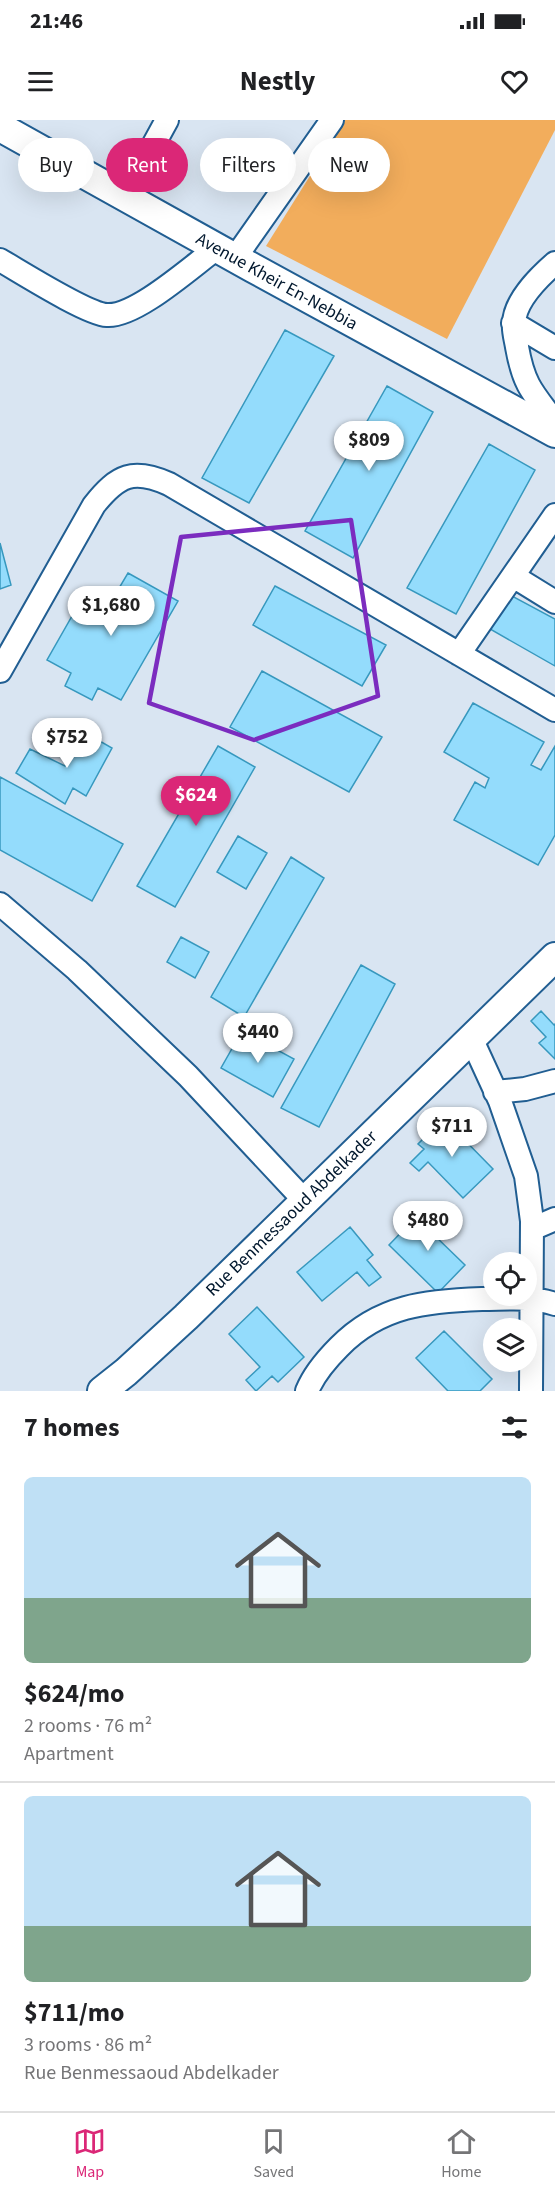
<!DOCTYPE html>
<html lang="en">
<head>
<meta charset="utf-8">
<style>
	body { margin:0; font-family:"Source Sans 3",sans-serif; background:#f6f6f6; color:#202124; height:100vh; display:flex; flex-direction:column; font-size:22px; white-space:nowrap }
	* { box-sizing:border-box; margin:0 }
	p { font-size:20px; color:#757577 }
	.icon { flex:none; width:33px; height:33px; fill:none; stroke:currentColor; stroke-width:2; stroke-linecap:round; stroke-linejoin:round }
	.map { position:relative; height:1271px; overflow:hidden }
	.drawer { display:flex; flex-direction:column; background:#fff; flex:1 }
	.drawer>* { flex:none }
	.guide { position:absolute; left:18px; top:18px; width:519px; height:54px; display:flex; gap:12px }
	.fabs { position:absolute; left:483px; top:1132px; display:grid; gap:12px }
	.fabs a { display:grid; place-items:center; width:54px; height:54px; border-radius:50%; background:#fff; box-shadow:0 6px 24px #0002; font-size:30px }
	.price { position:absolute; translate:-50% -51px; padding:0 14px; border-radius:21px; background:#fff; color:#222; font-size:20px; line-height:39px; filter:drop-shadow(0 2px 3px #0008) }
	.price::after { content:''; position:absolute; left:50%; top:36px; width:18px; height:14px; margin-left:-9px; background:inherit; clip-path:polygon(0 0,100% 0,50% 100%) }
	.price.current { background:#db2777; color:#fff }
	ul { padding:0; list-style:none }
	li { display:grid; align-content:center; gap:12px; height:318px; padding:0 24px }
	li+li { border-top:2px solid #e0e0e0 }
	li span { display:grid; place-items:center; height:186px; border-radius:9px; color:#555 }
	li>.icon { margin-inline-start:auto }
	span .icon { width:108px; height:108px; fill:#fffc; stroke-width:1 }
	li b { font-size:26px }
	h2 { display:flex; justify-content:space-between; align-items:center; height:72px; padding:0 24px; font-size:26px }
	.pill { padding:0 21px; border-radius:27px; background:#fff; box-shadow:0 6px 24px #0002; font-size:21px; line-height:54px }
	.pill.current { background:#db2777; color:#fff }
	.status { display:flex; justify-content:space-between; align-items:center; height:42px; padding:0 30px; background:#fff; direction:ltr }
	.status svg { height:16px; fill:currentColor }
	header { display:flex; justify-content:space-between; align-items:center; height:78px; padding:0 24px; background:#fff; font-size:27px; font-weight:700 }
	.tabs { display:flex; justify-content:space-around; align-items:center; height:84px; border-top:2px solid #e0e0e0; background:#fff; font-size:16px; color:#757577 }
	.tabs a { display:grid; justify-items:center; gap:3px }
	.tabs .current { color:#db2777 }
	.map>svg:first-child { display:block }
	.green { fill:#f2ad5c }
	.building { fill:#94dcfc; stroke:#3798be; stroke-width:1.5 }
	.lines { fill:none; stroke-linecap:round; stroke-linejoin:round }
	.minor-casing { stroke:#215e92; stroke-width:26 }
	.major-casing { stroke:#215e92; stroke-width:32 }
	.minor { stroke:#fff; stroke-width:22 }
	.major { stroke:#fff; stroke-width:28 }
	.marked { fill:none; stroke:#7b2cbf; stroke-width:4.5; stroke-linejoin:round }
	.labels { text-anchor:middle; stroke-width:6; stroke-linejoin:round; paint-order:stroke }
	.street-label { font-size:18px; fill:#01172d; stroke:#fff }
</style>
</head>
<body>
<div class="status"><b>21:46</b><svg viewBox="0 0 49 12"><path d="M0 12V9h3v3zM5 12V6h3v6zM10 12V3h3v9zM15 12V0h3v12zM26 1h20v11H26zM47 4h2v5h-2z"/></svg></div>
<header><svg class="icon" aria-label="menu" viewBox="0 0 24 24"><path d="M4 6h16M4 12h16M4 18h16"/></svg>Nestly<svg class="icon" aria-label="heart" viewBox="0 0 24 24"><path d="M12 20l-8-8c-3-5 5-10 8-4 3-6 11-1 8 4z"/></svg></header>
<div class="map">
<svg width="555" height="1271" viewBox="0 0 555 1271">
	<rect width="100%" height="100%" fill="#d9e5f2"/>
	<!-- green -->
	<path class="green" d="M345,0H555V10L447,219L266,126Z"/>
	<!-- building -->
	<path class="building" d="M285,210L334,236L249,383L202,358Z
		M387,266L433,292L353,438L305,411Z
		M489,324L535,350L456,494L407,468Z
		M0,423L11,465L0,469Z
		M128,453L178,481L121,580L98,568L92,580L65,566L71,553L47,540L88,468L112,480Z
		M275,466L386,525L362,566L253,505Z
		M508,474L555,499V546L490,509Z
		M262,551L382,617L349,672L230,607Z
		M473,583L544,622L531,645L541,650L555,626V715L538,745L454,700L475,662L485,668L489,658L444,632Z
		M84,612L112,628L86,676L73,668L65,684L16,653L30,629L65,646Z
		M218,626L255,647L175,787L137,766Z
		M0,657L123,724L92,781L0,730Z
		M238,716L267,733L246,769L217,752Z
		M291,737L324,758L244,897L211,877Z
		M181,817L209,832L195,858L167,842Z
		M361,845L395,864L319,1007L281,988Z
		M541,891L554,905L555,904V939L539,923L546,917L531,901Z
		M242,911L294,939L273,977L221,948Z
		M443,998L493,1049L463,1078L428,1042L419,1051L410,1043L424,1029L418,1024L424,1018L421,1015L430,1006L432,1009Z
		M435,1089L445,1099L432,1113L465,1145L438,1173L389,1125L414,1099L420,1105Z
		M350,1107L373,1135L367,1140L381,1157L369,1166L357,1152L322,1181L297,1152Z
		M257,1187L304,1237L278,1262L272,1256L256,1271L246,1260L260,1247L229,1214Z
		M444,1211L492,1259L480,1271H448L416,1238Z"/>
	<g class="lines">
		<defs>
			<path id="minor" d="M125,77L167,0
				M235,138L332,0
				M0,140C21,152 87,194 107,195C136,197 192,146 217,128
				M513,203L555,228
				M551,297C530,270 523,261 517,227C516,220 513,211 514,204C514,181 539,157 555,143
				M513,456L555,482
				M459,534L555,395
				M0,551L94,385C118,355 133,348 169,364L555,590
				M0,784L77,850L188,956L304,1080
				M471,918L500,981L526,1056L532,1101L531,1271
				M495,972L525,969L555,961
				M532,1109L555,1099
				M307,1271C314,1254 326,1240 339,1227C380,1185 427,1181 482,1179C507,1179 531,1176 555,1184"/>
			<path id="major" d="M0,7L253,148L555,313
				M102,1271L126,1252L186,1197L555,837"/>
		</defs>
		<!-- minor casing -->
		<use href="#minor" class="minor-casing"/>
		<!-- major casing -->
		<use href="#major" class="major-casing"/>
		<!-- minor -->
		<use href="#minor" class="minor"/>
		<!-- major -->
		<use href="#major" class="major"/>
	</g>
	<!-- marked area -->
	<path class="marked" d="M351,400L378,576L254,620L149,583L181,417Z"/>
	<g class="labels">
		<!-- street labels -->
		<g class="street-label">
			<text transform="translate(277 161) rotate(29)" y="6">Avenue Kheir En-Nebbia</text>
			<text transform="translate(291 1093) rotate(-44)" y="6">Rue Benmessaoud Abdelkader</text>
		</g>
	</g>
</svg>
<div class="fabs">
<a><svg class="icon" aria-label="locate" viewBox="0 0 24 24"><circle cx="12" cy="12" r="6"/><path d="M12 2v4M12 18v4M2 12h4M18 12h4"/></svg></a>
<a><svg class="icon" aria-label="layers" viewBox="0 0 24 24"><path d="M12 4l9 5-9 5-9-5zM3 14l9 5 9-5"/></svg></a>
</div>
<b class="price" style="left:369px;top:352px">$809</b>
<b class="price" style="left:111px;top:517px">$1,680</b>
<b class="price" style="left:67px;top:649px">$752</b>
<b class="price current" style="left:196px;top:707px">$624</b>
<b class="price" style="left:258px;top:944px">$440</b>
<b class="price" style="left:452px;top:1038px">$711</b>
<b class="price" style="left:428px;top:1132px">$480</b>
<div class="guide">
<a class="pill">Buy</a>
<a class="pill current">Rent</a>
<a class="pill">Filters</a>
<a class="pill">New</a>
</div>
</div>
<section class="drawer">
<h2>7 homes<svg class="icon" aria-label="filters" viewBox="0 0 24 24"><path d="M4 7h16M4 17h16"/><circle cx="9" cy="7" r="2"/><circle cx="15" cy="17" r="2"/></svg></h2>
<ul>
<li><span style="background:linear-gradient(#bfe0f5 65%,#7fa58c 0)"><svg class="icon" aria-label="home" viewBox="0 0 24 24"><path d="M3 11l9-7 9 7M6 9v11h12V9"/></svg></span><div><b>$624/mo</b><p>2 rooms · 76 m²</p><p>Apartment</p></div></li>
<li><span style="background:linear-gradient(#bfe0f5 70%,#7fa58c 0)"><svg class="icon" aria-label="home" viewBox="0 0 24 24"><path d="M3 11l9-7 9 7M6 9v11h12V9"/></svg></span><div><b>$711/mo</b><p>3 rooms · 86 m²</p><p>Rue Benmessaoud Abdelkader</p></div></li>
</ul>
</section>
<nav class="tabs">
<a class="current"><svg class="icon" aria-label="map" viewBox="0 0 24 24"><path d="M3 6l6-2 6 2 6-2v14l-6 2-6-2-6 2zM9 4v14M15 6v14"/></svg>Map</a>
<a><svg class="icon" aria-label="saved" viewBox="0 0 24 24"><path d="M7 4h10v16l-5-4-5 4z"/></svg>Saved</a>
<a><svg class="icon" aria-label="home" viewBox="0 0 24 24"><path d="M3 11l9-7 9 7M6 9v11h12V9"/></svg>Home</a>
</nav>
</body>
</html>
